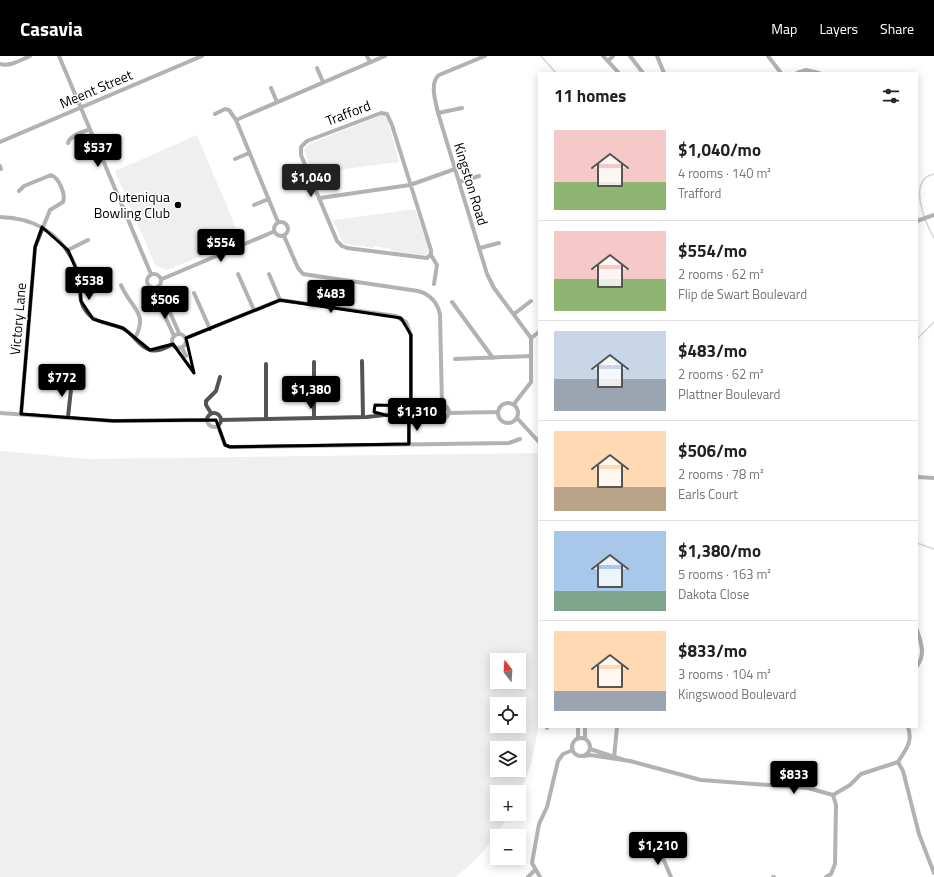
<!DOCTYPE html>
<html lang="en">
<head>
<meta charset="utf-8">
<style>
	body { margin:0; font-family:"Titillium Web",sans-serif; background:#f2f2f2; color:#222; height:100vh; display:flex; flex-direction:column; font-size:15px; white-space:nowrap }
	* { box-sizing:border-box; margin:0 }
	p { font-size:13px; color:#767676 }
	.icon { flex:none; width:22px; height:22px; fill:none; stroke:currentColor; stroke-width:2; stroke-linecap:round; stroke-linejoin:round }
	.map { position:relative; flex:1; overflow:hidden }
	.details { position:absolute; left:538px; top:16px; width:380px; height:656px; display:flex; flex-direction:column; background:#fff; border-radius:0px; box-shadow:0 2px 10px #0003 }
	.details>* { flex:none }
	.needle { width:26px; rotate:343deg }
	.tools { position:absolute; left:490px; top:597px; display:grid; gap:8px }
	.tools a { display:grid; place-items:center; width:36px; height:36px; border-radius:0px; background:#fff; box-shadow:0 2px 10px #0003; font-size:20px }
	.price { position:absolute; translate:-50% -34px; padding:0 9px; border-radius:4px; background:#000; color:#fff; font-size:13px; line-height:26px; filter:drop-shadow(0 1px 2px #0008) }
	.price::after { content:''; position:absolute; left:50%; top:24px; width:12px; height:9px; margin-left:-6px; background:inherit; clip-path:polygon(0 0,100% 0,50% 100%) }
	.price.current { background:#222; color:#fff }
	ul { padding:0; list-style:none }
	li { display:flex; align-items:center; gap:12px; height:100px; padding:0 16px }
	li+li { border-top:1px solid #e0e0e0 }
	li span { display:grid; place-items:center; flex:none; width:112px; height:80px; border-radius:0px; color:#555 }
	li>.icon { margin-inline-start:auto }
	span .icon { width:48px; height:48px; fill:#fffc; stroke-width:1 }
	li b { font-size:17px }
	h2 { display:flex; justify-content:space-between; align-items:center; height:48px; padding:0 16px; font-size:17px }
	header { display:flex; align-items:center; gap:24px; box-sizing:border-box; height:56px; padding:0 20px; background:#000; color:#fff }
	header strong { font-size:19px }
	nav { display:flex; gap:22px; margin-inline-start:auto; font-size:14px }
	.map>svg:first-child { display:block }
	.green { fill:#dbdbdb; fill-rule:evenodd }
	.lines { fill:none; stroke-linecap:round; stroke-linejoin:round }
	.stream { stroke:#a2a2a2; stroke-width:1.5 }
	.minor { stroke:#545454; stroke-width:4 }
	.marked { fill:none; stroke:#000; stroke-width:3; stroke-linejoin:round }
	.poi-dot { fill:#000; stroke:#fff; stroke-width:1.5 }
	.labels { text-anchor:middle; stroke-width:3; stroke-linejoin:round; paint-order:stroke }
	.street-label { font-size:14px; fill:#000; stroke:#fff }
	.poi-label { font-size:14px; fill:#000; stroke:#fff; text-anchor:end }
</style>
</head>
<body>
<header>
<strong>Casavia</strong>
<nav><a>Map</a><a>Layers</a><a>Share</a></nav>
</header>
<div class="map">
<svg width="934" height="821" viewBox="0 0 934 821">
	<rect width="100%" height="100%" fill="#fff"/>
	<!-- green -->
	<path class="green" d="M382,59L385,60L388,65L399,106L313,117L304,94L309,88Z
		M197,79L241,184L167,214L155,209L115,115Z
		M415,153L429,194L426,199L391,195V193L374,190V192L346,188L343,186L333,164Z
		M0,395L89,403L539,397V669L531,708L519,739V736H497V758H510C494,783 479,804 455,821H0ZM497,604H519V626H497ZM497,648H519V670H497ZM497,692H519V714H497Z"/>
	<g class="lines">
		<!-- stream -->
		<path class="stream" d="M541,0L556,17
			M934,118C906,123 926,168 934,182
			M917,283L934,266
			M917,487L934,493"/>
		<!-- minor -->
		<path class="minor" d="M59,0L151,218
			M367,0L370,6
			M485,0L439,19C429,27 436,47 438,57L487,218L494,232L531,282V326L514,348
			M603,0L619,17
			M630,0L643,17
			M657,0L664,17
			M768,0L781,17
			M608,5L613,0
			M0,8C10,11 21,4 30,0
			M317,12L323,26
			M797,17L806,14L819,17
			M271,32L277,46
			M381,57L387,58L392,69L431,194V198L427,202L347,192L342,190L337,185L301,99V91L307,85Z
			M438,57L462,52
			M215,58L225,53L229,54L236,64
			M0,86L202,0
			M68,87C70,79 83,76 90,73
			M235,103L249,97
			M0,110L1,113
			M459,126L479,120
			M19,135L24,130L51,119C59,122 66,138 63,146L50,154L35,191L21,358
			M320,142L410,129L455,113
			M254,149L269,143
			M0,161C34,162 61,177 75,209C76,213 80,218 80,223C81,235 78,245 86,255C96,269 111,266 124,273C134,278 139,291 150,294C158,296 165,292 173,288
			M917,165L934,159
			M274 173a7 7 0 1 1 14 0a7 7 0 1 1-14 0Z
			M278,166L236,64L385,0
			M284,180L298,212L303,218L418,235C430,238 438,247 440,259L442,349
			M480,192L499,187
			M68,194L88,184
			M431,199L437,209L434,228
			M147 225a7 7 0 1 1 14 0a7 7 0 1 1-14 0Z
			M238,218L254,254
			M269,218L280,244
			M162,223L273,176
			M121,229C131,253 149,256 135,282
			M159,231L179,277
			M152,232L174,280
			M194,237L210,273
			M452,246L493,302
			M514,258L531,245
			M172 285a7 7 0 1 1 14 0a7 7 0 1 1-14 0Z
			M186,282L280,244L396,260L406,266L411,279V350
			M531,282L539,276
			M182,292L186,300
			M455,303L531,300
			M362,305L363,361
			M314,306V362
			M266,308V363
			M498 357a10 10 0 1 1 20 0a10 10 0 1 1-20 0Z
			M435 356a7 7 0 1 1 14 0a7 7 0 1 1-14 0Z
			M402 357a7 7 0 1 1 14 0a7 7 0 1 1-14 0Z
			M207 364a7 7 0 1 1 14 0a7 7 0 1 1-14 0Z
			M0,357L113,365L207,364
			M211,357L206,349V345L216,335L220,321
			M449,357L498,356
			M68,361L72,324
			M517,362L539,386
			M221,364L367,361L402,357
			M409,365V388
			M218,370L225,389L230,391L509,387L520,383
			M917,421L934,422
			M917,574C921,587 926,598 917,610
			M547,672V671
			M572 691a9 9 0 1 1 18 0a9 9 0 1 1-18 0Z
			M578,682V671
			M585,682V671
			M590,693L624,704
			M584,700L590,699L630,705L701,724L808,732L833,739L850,729L861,718L898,706C906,693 913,686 908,671
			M614,702L617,671
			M898,706L903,715L919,778L934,817
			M659,793L671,821
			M528,821L535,814
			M540,821L532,807L539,768L547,751L558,705L563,698L573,694
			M773,821H774
			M826,821L831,818L835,808L836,749L833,739"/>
	</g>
	<!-- marked area -->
	<path d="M0 0H934V821H0ZM42,171L68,194L80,222L81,245L93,263L123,272L150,294L173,288L194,317L186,282L280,244L401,262L411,279V350L375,349L374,356L409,365V388L230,391L225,389L216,364L113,365L21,358L35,191Z" fill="#fff" fill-opacity=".55" fill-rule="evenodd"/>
	<path class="marked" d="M42,171L68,194L80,222L81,245L93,263L123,272L150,294L173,288L194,317L186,282L280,244L401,262L411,279V350L375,349L374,356L409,365V388L230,391L225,389L216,364L113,365L21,358L35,191Z"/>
	<!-- markers -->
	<circle class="poi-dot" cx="178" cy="149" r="4"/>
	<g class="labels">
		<!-- street labels -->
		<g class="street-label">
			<text transform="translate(96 33) rotate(-23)" y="5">Meent Street</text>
			<text transform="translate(348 57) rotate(-21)" y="5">Trafford</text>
			<text transform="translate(471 128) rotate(73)" y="5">Kingston Road</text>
			<text transform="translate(18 263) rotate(-85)" y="5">Victory Lane</text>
		</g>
		<!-- poi labels -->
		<g class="poi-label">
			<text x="170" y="146">Outeniqua<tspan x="170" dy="16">Bowling Club</tspan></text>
		</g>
	</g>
</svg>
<div class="tools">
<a><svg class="needle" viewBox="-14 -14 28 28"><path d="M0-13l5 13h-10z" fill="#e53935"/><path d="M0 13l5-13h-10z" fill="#767676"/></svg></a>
<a><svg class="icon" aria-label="locate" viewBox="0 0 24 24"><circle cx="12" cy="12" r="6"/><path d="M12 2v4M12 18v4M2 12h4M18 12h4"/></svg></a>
<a><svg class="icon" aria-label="layers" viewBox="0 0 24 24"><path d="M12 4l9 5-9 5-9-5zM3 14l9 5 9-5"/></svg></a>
<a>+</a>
<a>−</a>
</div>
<b class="price" style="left:98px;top:112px">$537</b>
<b class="price current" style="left:311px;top:142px">$1,040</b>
<b class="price" style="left:221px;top:207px">$554</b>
<b class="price" style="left:89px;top:245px">$538</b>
<b class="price" style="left:331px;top:258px">$483</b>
<b class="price" style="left:165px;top:264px">$506</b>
<b class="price" style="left:62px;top:342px">$772</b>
<b class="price" style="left:311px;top:354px">$1,380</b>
<b class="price" style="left:417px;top:376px">$1,310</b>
<b class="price" style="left:794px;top:739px">$833</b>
<b class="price" style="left:658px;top:810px">$1,210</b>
<section class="details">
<h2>11 homes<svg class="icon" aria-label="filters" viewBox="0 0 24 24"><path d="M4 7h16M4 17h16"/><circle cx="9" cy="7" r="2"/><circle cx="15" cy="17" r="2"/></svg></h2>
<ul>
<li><span style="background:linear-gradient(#f6c9c9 65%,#8fb573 0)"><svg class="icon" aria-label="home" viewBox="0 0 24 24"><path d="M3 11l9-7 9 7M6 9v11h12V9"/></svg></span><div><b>$1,040/mo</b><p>4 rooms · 140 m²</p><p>Trafford</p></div></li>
<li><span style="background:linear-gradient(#f6c9c9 60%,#8fb573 0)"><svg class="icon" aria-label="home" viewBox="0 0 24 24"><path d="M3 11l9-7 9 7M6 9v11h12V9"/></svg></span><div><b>$554/mo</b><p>2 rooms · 62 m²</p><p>Flip de Swart Boulevard</p></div></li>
<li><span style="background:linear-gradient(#c9d6e8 60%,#9aa5b1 0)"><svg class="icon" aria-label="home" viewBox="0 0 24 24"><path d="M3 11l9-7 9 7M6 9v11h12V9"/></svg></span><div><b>$483/mo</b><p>2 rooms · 62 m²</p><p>Plattner Boulevard</p></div></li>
<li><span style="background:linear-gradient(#ffd9b3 70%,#b9a48a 0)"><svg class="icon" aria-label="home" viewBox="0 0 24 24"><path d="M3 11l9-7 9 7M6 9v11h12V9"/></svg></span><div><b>$506/mo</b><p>2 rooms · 78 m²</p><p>Earls Court</p></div></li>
<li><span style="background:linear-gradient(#a9c7e8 75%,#7fa58c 0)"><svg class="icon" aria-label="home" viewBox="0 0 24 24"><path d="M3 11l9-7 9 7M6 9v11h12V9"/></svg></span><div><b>$1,380/mo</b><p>5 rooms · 163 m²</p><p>Dakota Close</p></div></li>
<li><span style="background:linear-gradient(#ffd9b3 75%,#9aa5b1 0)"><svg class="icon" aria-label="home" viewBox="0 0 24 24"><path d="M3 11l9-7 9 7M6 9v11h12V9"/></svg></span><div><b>$833/mo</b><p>3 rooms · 104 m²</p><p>Kingswood Boulevard</p></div></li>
</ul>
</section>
</div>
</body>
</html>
